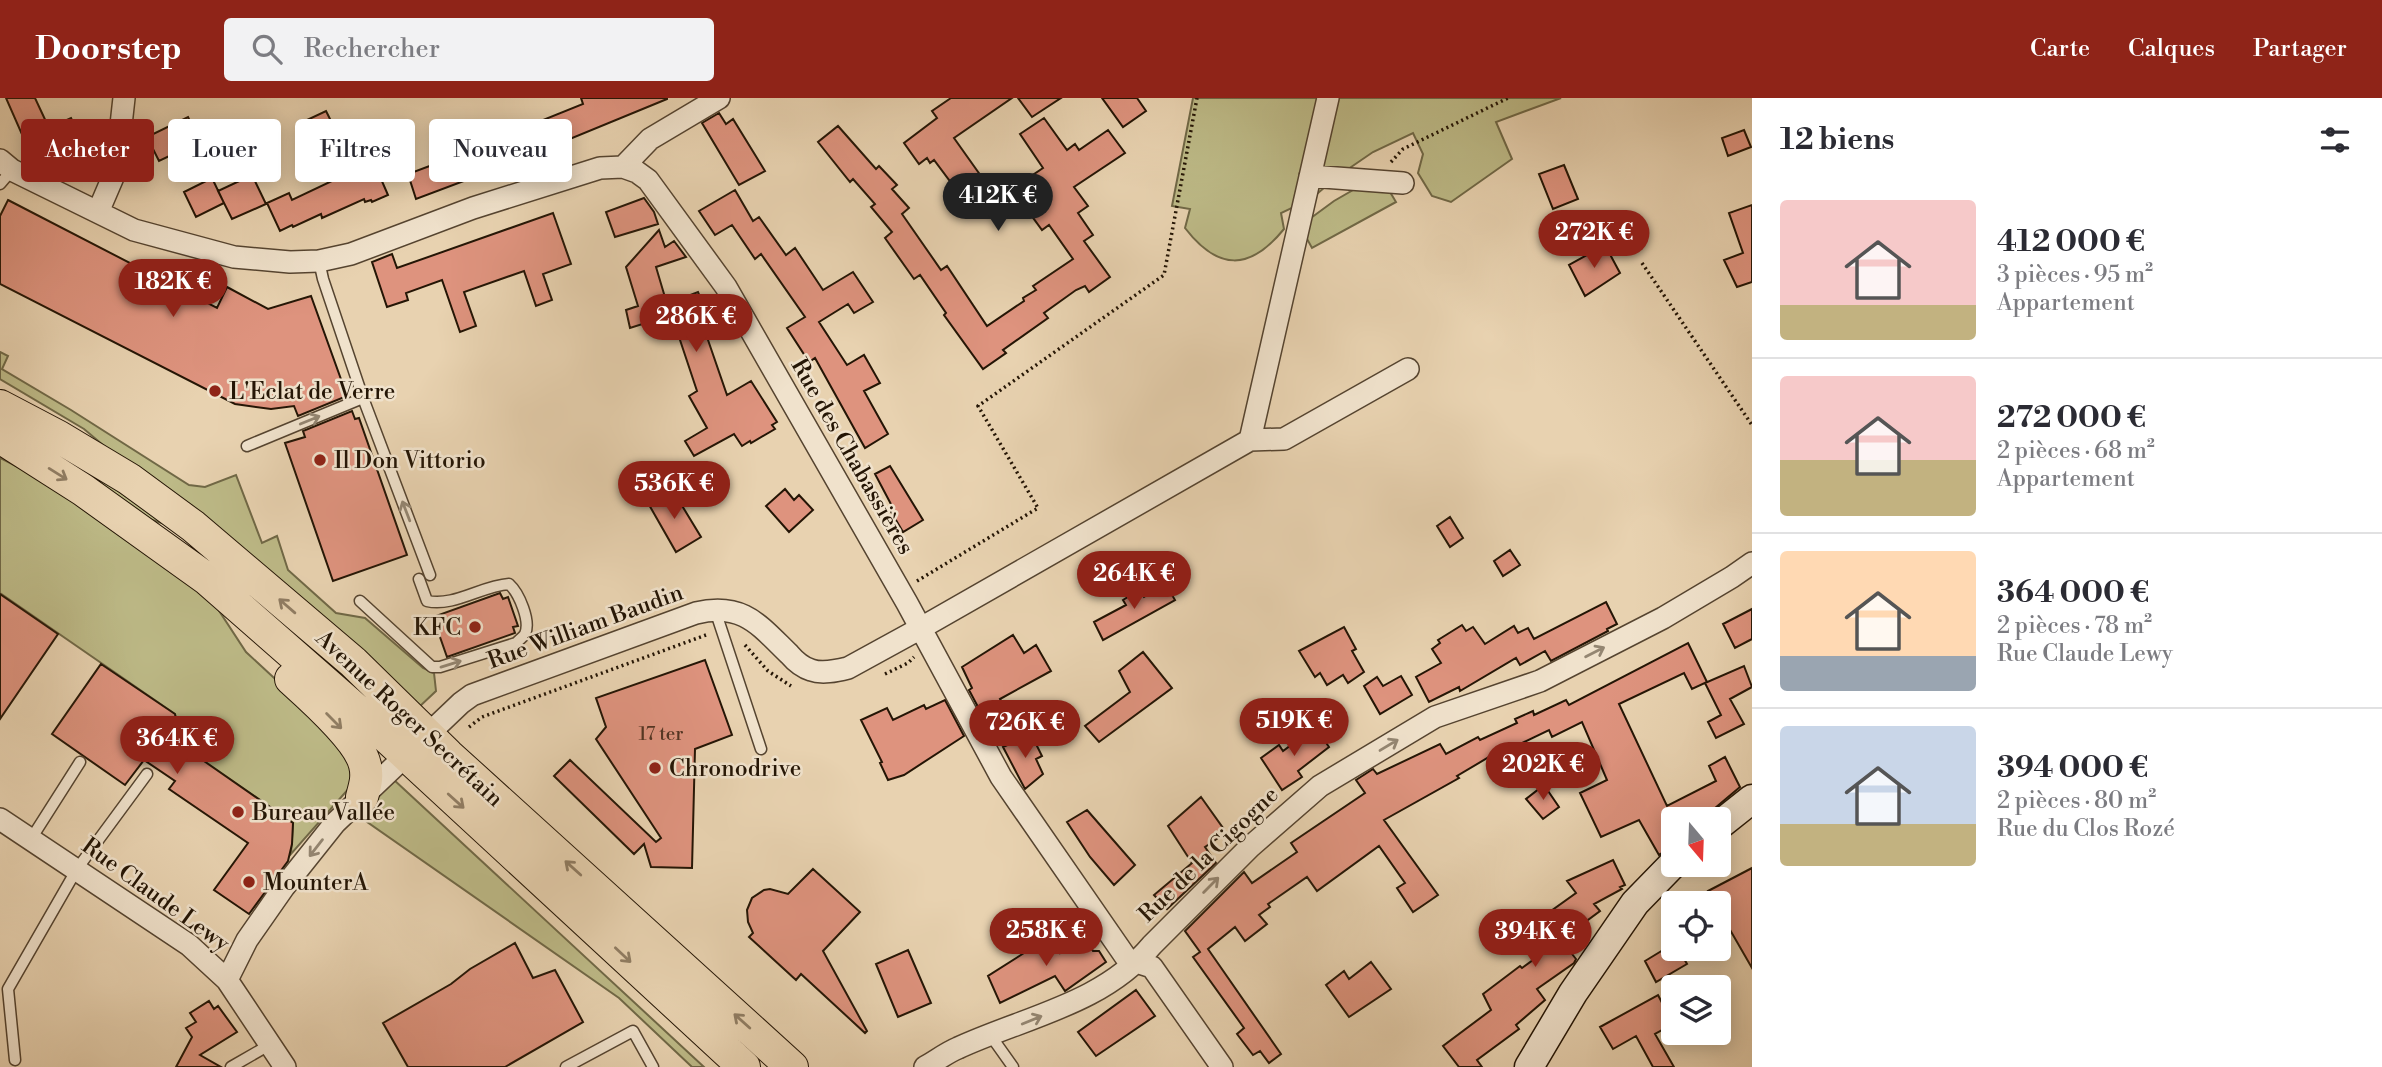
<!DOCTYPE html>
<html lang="fr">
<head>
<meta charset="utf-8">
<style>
	body { margin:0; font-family:"Libre Bodoni",serif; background:#f2f2f3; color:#2b2b33; height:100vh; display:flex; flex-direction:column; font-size:26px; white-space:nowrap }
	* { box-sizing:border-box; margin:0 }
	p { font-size:23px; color:#7c7c81 }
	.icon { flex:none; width:38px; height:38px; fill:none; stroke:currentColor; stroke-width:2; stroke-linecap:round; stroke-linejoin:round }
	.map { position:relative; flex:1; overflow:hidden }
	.panel { display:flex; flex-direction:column; background:#fff; width:630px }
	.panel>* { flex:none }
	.hud { position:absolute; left:21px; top:21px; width:665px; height:63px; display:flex; gap:14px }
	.needle { width:46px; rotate:161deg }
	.tools { position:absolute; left:1661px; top:709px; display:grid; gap:14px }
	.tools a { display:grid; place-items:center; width:70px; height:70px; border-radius:7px; background:#fff; box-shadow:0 4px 18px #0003; font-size:35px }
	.price { position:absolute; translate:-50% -60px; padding:0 16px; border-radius:24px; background:#8f2418; color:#fff; font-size:23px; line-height:46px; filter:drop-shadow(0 2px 4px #0008) }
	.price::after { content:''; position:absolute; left:50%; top:42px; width:21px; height:16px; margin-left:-10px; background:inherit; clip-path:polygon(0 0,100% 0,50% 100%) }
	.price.selected { background:#222; color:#fff }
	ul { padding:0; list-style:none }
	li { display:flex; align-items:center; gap:21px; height:175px; padding:0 28px }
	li+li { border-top:2px solid #e1e1e2 }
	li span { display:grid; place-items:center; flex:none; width:196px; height:140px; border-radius:7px; color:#555 }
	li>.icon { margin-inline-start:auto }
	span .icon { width:84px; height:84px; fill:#fffc; stroke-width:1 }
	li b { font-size:30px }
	h2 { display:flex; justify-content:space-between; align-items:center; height:84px; padding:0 28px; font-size:30px }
	.chip { padding:0 24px; border-radius:7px; background:#fff; box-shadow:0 4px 18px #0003; font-size:24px; line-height:63px }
	.chip.selected { background:#8f2418; color:#fff }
	header { display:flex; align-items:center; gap:42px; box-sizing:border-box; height:98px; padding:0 35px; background:#8f2418; color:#fff }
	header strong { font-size:33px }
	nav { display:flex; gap:38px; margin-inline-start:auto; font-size:24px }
	.search { width:490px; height:63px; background:#f2f2f3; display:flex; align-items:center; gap:18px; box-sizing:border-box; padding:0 24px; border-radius:7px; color:#7c7c81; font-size:26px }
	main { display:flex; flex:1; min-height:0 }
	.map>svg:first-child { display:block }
	.green { fill:#bdba87; stroke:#706846; stroke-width:2 }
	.building { fill:#de937e; stroke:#241505; stroke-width:2 }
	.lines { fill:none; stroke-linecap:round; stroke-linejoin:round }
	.lane-casing { stroke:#554430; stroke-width:13 }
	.street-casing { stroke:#554430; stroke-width:24 }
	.secondary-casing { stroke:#241505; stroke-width:31 }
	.primary-casing { stroke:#241505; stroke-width:34 }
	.path { stroke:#241505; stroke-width:3.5; stroke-dasharray:2 3.5; stroke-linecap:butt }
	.lane { stroke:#f0e2cc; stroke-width:10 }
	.street { stroke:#f0e2cc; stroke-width:21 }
	.secondary { stroke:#f0e2cc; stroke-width:28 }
	.primary { stroke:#e8d2b0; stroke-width:32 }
	.oneway { stroke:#948672 }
	.oneway2 { stroke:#907d63 }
	.poi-dot { fill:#8f2418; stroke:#f0e2cc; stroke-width:2.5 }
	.labels { text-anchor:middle; stroke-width:5; stroke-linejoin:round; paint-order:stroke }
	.number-label { font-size:19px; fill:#523423 }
	.poi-label { font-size:23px; fill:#241505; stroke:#f0e2cc; text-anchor:start }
	.street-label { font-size:23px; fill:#241505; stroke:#f0e2cc }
</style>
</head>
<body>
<header>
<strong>Doorstep</strong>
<div class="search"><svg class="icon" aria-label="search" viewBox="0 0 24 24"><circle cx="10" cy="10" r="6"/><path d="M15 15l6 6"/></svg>Rechercher</div>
<nav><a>Carte</a><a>Calques</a><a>Partager</a></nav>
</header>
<main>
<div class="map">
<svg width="1752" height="969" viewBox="0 0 1752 969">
	<rect width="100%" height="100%" fill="#e8d2b0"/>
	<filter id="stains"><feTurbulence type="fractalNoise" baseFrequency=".00286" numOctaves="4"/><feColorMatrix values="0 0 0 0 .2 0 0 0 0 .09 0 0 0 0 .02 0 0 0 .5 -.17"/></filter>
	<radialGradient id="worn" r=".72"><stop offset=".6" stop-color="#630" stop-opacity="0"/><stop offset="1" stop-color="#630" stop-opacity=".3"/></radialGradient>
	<!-- green -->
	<path class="green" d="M1193,0H1561L1496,24L1512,61L1451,104L1432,98L1418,75L1423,56L1413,35L1373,54L1338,78L1311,101L1281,115L1284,131C1250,173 1218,173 1185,130L1190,111L1172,108Z
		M1374,80L1390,94L1396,104L1312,150L1300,128L1334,103Z
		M0,254L8,258L2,271L71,312L189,387L205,389L236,377L262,445L277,438L288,472L336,515L365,520L423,570L434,575L436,593L417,611L84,331L0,281Z
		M0,360L63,392L210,499L246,554L326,628L355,665L351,688L291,756L293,725L181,648L175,616L0,495Z
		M64,361L77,365L168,427L146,420Z
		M393,681L704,969H692L619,900L360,719Z"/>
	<!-- building -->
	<path class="building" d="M6,0H35L49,30L24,41Z
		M581,0H667V1L548,50L538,24L583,6Z
		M951,0H1012L954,40L998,102L976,118L934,62L930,65L927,60L919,66L904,45L937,20L932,13Z
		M1018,0H1061L1032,19Z
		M1102,0H1137L1146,13L1123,29Z
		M326,13L335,31L316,40L307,22Z
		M719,15L726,26L733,21L765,73L739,87L702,25Z
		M188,19L199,44L159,63L147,39Z
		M71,20L88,58L57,72L49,68L35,36Z
		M1044,20L1067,52L1075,46L1079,52L1108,32L1125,55L1074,89L1088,108L1078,115L1093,137L1084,143L1110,179L1089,194L1085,188L1076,192L1044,215L1048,220L1003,252L1006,255L983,271L944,217L946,215L920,177L914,181L885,140L892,134L871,109L875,106L853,81L850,84L818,44L838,28L876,71L879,68L897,87L892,91L909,110L902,116L941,172L947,168L987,228L1024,203L1023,200L1036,192L1033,188L1073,161L1049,127L1042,132L1012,91L1043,70L1020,36Z
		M1744,32L1751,49L1728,58L1722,40Z
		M499,40L509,66L416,101L408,76L435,66V62Z
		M371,58L388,97L372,104L371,102L365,104L364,101L322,120L321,116L293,129L292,127L280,133L267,105L289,95L292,102L351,74L349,68Z
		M1564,67L1578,101L1553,111L1539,76Z
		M252,77L266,106L232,121L218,93Z
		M212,80L224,105L196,119L184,94Z
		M735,92L753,123L759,119L786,157L795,150L823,192L853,174L873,204L854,215L848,206L819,224L847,267L864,257L880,285L864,293L888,336L865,350L815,260L809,264L787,230L805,219L761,156L755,161L732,127L715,137L699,113Z
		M644,100L654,114L658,126L615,139L606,114Z
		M8,102L217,210L227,189L268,211L311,198L347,298L298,318L294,308L271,311L235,306L0,186V118Z
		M1752,107V184L1737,189L1724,162L1743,155L1729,115Z
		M553,115L571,166L543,176L552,202L536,208L524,173L464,194L476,228L460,234L442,182L406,195L408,202L387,209L372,164L392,156L397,170Z
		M659,132L665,149L674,143L686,159L656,169L667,206L698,194L705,211L698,213L727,297L751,283L777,324L772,327L775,331L751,345L750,343L742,348L734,336L694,358L685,343L707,330L689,298L697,293L675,227L658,232L655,222L630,230L626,212L638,208L626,169Z
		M1605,147L1620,175L1585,198L1569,167Z
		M352,313L355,321L359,320L407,457L333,483L285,345L305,339L303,333Z
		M890,368L923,422L903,434L890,412L893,410L875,376Z
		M785,391L794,402L799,397L813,412L789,434L766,408Z
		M669,393L678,408L681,406L701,439L676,454L648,405Z
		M1450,419L1463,440L1450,449L1437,428Z
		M1510,452L1520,467L1503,478L1494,463Z
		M1165,485L1175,502L1103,542L1094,524L1126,507L1123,502L1139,492L1144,499Z
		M500,495L503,501L508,499L518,528L513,529L515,535L447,559L433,519Z
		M0,496L58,536L0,621Z
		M1606,504L1617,526L1607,531L1608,533L1551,563L1545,553L1520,567L1516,560L1460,593L1459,589L1429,604L1416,579L1441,565L1432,551L1440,545L1438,542L1462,527L1466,533L1473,529L1485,546L1514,528L1518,535L1528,530L1534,541Z
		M1752,511V541L1735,550L1723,526Z
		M1344,529L1356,551L1352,553L1364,574L1348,585L1343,577L1327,587L1320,575L1315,579L1299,553Z
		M1013,537L1024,555L1036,547L1051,573L1000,601L1005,611L986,624L969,592L972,590L962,569Z
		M1688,545L1707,584L1692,591L1684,575L1619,606L1667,708L1716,683L1709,668L1725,659L1740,689L1702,721H1673V747L1659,757L1639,722L1601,739L1580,695L1607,682L1582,624L1552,639L1549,632L1495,658L1494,656L1457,678L1459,680L1384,722L1438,797L1425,806L1413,814L1397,790L1405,785L1379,748L1317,793L1307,779L1268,806L1270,809L1259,817L1267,826L1245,843L1235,829L1208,851L1281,956L1269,965L1260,953L1253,957L1237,936L1244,930L1193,859L1200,854L1185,833L1244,774L1252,785L1297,754L1291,745L1365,695L1356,682L1373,671L1377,676L1440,646L1446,656L1478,639L1480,642L1517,625L1515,621L1533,613L1534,617L1566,602L1569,607Z
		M1143,554L1172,590L1099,644L1085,628L1130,594L1119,573Z
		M705,562L732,637L695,651L692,770L651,769L644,746L634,756L554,678L570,662L656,744L661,740L596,641L606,629L596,600Z
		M101,566L175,616L181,647L293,725L292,746L288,763L249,816L214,792L248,745L169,691L175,683L144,662L125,687L52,636Z
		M1744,568L1752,589L1730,601L1744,626L1716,640L1708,624L1721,617L1705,585Z
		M1401,578L1412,597L1380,616L1364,588L1377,579L1383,588Z
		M945,602L964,638L904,677L888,682L880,665L882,664L861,622L887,610L893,622L924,607L926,611Z
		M1315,629L1329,649L1298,673L1302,679L1282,692L1261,660L1279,647L1283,653Z
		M1031,636L1042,658L1036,661L1043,676L1025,691L1003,649Z
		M1544,687L1559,709L1543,721L1526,701Z
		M1201,699L1223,730L1221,731L1224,736L1205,749L1216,765L1167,811L1154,797L1192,765L1168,728Z
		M1087,712L1135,767L1114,787L1090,759L1067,724Z
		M1613,762L1625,787L1620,789L1622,791L1594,806L1600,813L1561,842L1576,861L1574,865L1537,891L1545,902L1516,927L1519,931L1477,962L1482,969H1459L1443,948L1491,912L1483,896L1520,868L1522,870L1555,846L1537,823L1576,795L1567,783Z
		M1752,770V870L1718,811V805H1715L1708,793Z
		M813,771L860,814L823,853L867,933L865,935L801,876L796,882L749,839L753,835L748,824L747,812L752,800L764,792L770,791L788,796Z
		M1049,839L1060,855L1084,839L1093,853H1099L1106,864L1065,893L1055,878L1000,905L988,878Z
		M515,845L533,880L555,872L583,924L505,969H408L383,925L451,886L470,871Z
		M1673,846V850H1678L1687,866L1656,884L1645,863Z
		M908,852L931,905L898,919L876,866Z
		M1371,864L1391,891L1349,919L1326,887L1344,873L1349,881Z
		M1136,892L1155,918L1096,958L1078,934Z
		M1658,897L1673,926L1655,936L1674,969H1653L1636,938L1613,951L1600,929Z
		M209,903L214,911L218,908L237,934L200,957L221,969H176L192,939L186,930L196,924L190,915Z"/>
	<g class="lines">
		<defs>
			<path id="lane" d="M0,86L12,72
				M363,300L430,477
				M247,348L363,300L323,181L319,163
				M360,503L432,569H440L516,545C517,544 524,538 525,536C531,523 519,495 509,486C481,488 454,509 427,503L419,481
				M715,512L761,651
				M31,741L80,664
				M991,938L1013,969
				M15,962L8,891L77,771L147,676
				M231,969L271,946
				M566,969L633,933L653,969"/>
			<path id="street" d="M0,62L12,72L134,132L234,159L290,164L319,163L351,156L473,110L600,70L623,69L637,74L648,82L726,189L907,505L1001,679L1127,861L1152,869L1222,969
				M623,69L650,41L719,0
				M1310,78L1403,85
				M98,114L116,72L124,0
				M1250,342L1284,341L1408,271
				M0,721L189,847L227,882L285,969
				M227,882L247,842L284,789L335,725L461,605L472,597L696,515C743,504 759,527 789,556C795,563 801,569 811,572C822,576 836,573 848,570L921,530L1250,342L1328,0
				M925,969C936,963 946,955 958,950C1025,919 1103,906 1152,847L1250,749L1320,688L1435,619L1540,583L1663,520L1732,479L1752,465"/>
			<path id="secondary" d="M1718,728L1752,701
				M1529,969L1573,895L1635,805L1673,766"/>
			<path id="primary" d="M0,308L59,339L129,381L193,428L353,564L448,657L792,969
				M0,339L83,392L207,481L378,631L744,969
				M291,581C312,600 359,641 365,667C368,679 365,688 362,699"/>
		</defs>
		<!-- lane casing -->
		<use href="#lane" class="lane-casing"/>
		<!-- street casing -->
		<use href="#street" class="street-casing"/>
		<!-- secondary casing -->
		<use href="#secondary" class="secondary-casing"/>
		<!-- primary casing -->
		<use href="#primary" class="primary-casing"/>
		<!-- path -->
		<path class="path" d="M1391,64L1403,51L1508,0
			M1642,165L1752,327
			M917,483L1038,410L978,308L1164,177L1197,0
			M745,547L768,573L791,588
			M885,576L908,565L914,559
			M469,629L482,619L706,537"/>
		<!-- lane -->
		<use href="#lane" class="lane"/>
		<!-- street -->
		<use href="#street" class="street"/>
		<!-- secondary -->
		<use href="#secondary" class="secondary"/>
		<!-- primary -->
		<use href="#primary" class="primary"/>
	</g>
	<!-- one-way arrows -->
	<defs><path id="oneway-shaft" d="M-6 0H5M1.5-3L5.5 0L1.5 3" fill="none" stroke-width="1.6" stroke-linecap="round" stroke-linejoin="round" transform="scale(1.75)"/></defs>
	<g class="oneway">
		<use href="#oneway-shaft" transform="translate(310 322) rotate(-22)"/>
		<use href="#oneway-shaft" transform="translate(406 413) rotate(-111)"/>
		<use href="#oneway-shaft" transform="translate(1595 554) rotate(-27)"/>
		<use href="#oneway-shaft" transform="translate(451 566) rotate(-17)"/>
		<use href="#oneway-shaft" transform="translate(1389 647) rotate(-31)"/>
		<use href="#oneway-shaft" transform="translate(316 750) rotate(128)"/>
		<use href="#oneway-shaft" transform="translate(1211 787) rotate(-45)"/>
		<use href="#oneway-shaft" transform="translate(1032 922) rotate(-22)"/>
	</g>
	<g class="oneway2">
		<use href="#oneway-shaft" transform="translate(58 376) rotate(32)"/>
		<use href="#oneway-shaft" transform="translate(287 508) rotate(-139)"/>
		<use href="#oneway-shaft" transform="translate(334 623) rotate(45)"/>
		<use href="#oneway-shaft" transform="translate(456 703) rotate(42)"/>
		<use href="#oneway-shaft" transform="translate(573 770) rotate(-138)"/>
		<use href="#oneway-shaft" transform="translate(623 857) rotate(43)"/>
		<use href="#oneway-shaft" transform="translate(742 923) rotate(-138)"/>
	</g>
	<!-- markers -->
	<g class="poi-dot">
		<circle cx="215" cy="293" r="7"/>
		<circle cx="320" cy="362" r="7"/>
		<circle cx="475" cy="529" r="7"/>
		<circle cx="655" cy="670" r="7"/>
		<circle cx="238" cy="714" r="7"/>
		<circle cx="249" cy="784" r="7"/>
	</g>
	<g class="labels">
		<!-- number labels -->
		<g class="number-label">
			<text x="661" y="642">17 ter</text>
		</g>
		<!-- poi labels -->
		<g class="poi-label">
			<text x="229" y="301">L'Eclat de Verre</text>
			<text x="334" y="370">Il Don Vittorio</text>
			<text x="461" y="537" text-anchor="end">KFC</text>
			<text x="669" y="678">Chronodrive</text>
			<text x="252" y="722">Bureau Vallée</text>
			<text x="263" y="792">MounterA</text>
		</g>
		<!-- street labels -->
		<g class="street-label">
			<text transform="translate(853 358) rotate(60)" y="8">Rue des Chabassières</text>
			<text transform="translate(585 528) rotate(-20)" y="8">Rue William Baudin</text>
			<text transform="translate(410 620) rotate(43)" y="8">Avenue Roger Secrétain</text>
			<text transform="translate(1208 756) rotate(-44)" y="8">Rue de la Cigogne</text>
			<text transform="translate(156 796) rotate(36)" y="8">Rue Claude Lewy</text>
		</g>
	</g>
	<rect width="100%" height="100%" filter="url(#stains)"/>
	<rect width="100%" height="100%" fill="url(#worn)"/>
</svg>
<div class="tools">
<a><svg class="needle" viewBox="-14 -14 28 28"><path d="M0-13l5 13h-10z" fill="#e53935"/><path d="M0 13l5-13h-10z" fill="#7c7c81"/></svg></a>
<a><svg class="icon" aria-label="locate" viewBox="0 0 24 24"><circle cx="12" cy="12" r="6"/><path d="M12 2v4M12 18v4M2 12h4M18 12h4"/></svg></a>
<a><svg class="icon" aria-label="layers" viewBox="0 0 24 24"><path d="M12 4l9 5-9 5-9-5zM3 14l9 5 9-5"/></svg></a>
</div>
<b class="price selected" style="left:998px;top:135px">412K €</b>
<b class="price" style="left:1594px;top:172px">272K €</b>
<b class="price" style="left:173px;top:221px">182K €</b>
<b class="price" style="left:696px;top:256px">286K €</b>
<b class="price" style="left:674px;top:423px">536K €</b>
<b class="price" style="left:1134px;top:513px">264K €</b>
<b class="price" style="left:1294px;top:660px">519K €</b>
<b class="price" style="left:1025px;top:662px">726K €</b>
<b class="price" style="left:177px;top:678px">364K €</b>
<b class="price" style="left:1543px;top:704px">202K €</b>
<b class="price" style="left:1046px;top:870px">258K €</b>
<b class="price" style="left:1535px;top:871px">394K €</b>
<div class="hud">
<a class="chip selected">Acheter</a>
<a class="chip">Louer</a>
<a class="chip">Filtres</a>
<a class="chip">Nouveau</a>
</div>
</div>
<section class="panel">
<h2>12 biens<svg class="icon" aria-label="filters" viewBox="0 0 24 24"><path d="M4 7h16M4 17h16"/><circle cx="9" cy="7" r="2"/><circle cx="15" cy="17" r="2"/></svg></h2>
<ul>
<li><span style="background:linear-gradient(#f6c9c9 75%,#c2b280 0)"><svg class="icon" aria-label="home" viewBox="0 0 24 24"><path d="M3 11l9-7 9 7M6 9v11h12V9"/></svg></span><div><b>412 000 €</b><p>3 pièces · 95 m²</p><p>Appartement</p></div></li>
<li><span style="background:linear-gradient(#f6c9c9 60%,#c2b280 0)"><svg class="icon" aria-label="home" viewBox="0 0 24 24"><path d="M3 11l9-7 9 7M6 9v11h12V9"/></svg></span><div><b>272 000 €</b><p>2 pièces · 68 m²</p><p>Appartement</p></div></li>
<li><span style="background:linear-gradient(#ffd9b3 75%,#9aa5b1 0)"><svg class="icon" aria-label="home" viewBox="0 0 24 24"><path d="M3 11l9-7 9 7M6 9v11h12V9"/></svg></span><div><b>364 000 €</b><p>2 pièces · 78 m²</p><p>Rue Claude Lewy</p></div></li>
<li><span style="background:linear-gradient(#c9d6e8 70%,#c2b280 0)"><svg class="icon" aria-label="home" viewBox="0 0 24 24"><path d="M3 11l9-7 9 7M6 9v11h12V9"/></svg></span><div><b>394 000 €</b><p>2 pièces · 80 m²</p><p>Rue du Clos Rozé</p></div></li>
</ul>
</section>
</main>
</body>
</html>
